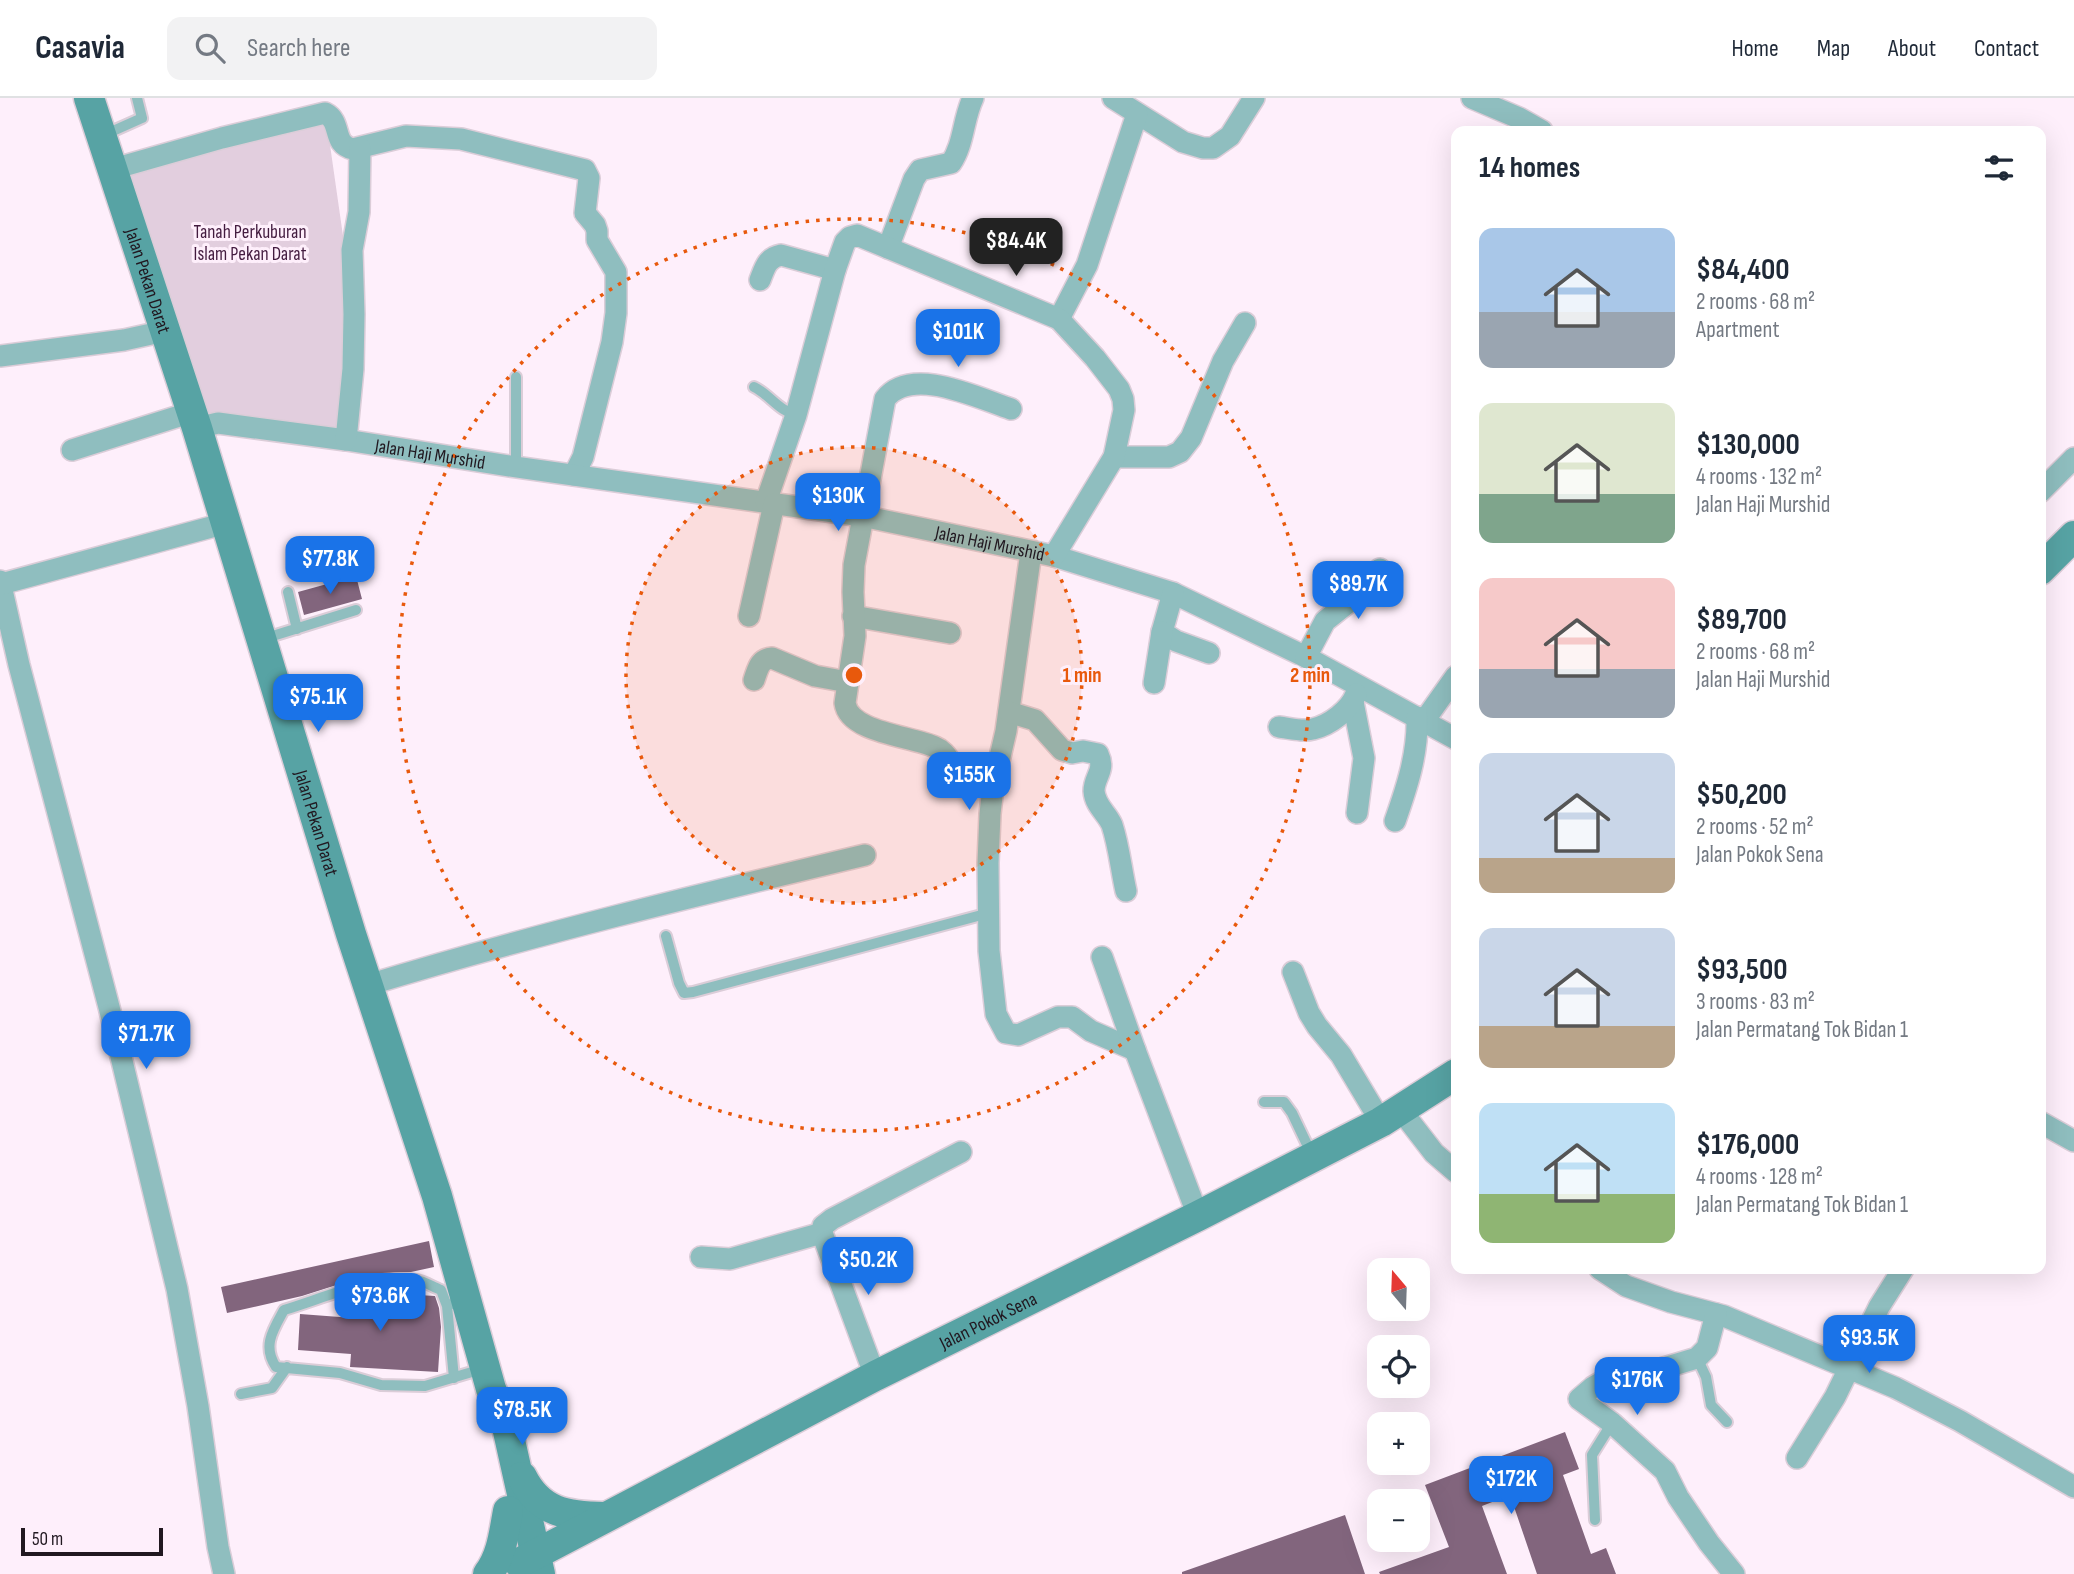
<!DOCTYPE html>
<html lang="en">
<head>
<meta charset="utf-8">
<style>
	body { margin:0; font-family:"Sofia Sans Condensed",sans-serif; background:#f2f2f3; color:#1f2937; height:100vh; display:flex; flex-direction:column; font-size:26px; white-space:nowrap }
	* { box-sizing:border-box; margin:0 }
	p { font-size:23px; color:#747a83 }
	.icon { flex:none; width:38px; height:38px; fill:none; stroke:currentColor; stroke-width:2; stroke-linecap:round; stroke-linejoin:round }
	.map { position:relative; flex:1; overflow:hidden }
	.panel { position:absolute; left:1451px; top:28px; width:595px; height:1148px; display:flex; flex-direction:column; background:#fff; border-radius:14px; box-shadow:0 7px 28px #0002 }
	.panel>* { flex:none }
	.needle { width:46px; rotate:341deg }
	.buttons { position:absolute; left:1367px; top:1160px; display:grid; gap:14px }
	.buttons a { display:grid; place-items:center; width:63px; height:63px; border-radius:14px; background:#fff; box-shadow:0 7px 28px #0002; font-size:35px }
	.scale { position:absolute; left:21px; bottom:18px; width:142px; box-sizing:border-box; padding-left:7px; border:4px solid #211820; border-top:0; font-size:19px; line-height:24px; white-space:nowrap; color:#211820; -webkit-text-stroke:5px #feeffb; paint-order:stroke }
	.price { position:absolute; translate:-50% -60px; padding:0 16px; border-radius:14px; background:#1a73e8; color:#fff; font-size:23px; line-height:46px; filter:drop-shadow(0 2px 4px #0008) }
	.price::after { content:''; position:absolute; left:50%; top:42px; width:21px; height:16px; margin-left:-10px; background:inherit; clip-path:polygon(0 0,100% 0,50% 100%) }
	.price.active { background:#222; color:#fff }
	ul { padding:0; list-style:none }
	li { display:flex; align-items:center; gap:21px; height:175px; padding:0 28px }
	li span { display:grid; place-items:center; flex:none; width:196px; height:140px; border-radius:14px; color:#555 }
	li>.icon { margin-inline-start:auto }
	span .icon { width:84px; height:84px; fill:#fffc; stroke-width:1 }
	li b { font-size:30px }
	h2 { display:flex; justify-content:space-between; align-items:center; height:84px; padding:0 28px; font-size:30px }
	header { display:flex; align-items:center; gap:42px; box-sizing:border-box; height:98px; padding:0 35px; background:#fff; border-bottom:2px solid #e0e1e3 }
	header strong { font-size:33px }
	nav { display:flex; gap:38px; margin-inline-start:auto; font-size:24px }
	.search { width:490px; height:63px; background:#f2f2f3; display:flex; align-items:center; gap:18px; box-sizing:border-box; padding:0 24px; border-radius:14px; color:#747a83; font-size:26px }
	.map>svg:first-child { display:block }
	.green { fill:#e2cede }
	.building { fill:#82657d }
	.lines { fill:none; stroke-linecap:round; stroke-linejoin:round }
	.lane-casing { stroke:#dbcdd8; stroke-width:14 }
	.street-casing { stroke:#dbcdd8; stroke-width:24 }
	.secondary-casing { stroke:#dbcdd8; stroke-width:33 }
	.lane { stroke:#8fbebf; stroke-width:10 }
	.street { stroke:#8fbebf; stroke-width:21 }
	.secondary { stroke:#57a3a4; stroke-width:30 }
	.ring { fill:none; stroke:#e8590c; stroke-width:3.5; stroke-dasharray:3.5 7 }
	.labels { text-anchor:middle; stroke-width:6; stroke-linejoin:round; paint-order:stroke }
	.park-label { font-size:19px; fill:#431b3f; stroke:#feeffb }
	.street-label { font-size:19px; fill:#211820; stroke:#feeffb }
	.centre { fill:#e8590c; stroke:#feeffb; stroke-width:3.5 }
	.ring-label { font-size:21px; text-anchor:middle; font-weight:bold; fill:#e8590c; stroke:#feeffb; stroke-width:6; stroke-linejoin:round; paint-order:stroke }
</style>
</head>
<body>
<header>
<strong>Casavia</strong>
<div class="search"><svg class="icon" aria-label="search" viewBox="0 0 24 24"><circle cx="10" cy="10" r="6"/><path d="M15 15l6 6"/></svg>Search here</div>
<nav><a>Home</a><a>Map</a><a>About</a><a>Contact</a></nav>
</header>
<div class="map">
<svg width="2074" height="1476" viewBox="0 0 2074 1476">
	<rect width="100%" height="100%" fill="#feeffb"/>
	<!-- green -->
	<path class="green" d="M322,22L330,47L345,152L340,331L209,316L127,77Z"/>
	<!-- building -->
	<path class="building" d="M356,478L362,501L304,517L298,494Z
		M429,1143L434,1169L411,1174L382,1175L365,1178L302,1198L227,1215L221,1189Z
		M368,1194L435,1198L439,1210L441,1229L438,1274L350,1269L351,1256L298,1252L300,1216L353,1220L355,1197Z
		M1565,1334L1579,1371L1563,1377L1591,1456L1606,1450L1616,1476H1537L1510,1397L1482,1408L1507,1476H1380L1379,1474L1449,1449L1425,1387Z
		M1345,1417L1365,1476H1182V1474Z"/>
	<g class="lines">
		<defs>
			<path id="lane" d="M104,37L142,20L137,0
				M516,279V369
				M754,289C769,296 779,313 796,317
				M288,494L297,531
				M263,541L356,512
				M666,838L679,885L684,895L693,894L989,815
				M1264,1004H1284L1292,1015L1312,1057
				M447,1208L441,1192C433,1189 424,1183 416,1182C374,1177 324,1200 284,1212C273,1232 262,1248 276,1269L340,1275L381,1287L425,1288L482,1271
				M1697,1260L1706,1279L1711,1307L1727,1324
				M454,1280L447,1208L454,1205
				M241,1296L272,1290L287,1269
				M1595,1422L1592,1357L1612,1325"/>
			<g id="street">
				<path d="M1113,0L1183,44L1203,50H1213L1230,38L1254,0"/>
				<path d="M1472,0L1519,20L1542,33"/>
				<path d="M113,71L222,40L325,15C343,24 331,46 353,51L406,38L461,41L585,72L589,80L585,115L595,127L597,133V142L616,174V215L612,244L583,359L574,377"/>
				<path d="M888,150L914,81L920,72L951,65C964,46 963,21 973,0"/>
				<path d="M760,182C765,169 767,160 781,157L835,172"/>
				<path d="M1059,221L1087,167L1137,16"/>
				<path d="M0,258L124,242L165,233"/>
				<path id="s1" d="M197,330L218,325L346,342L516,369L862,418L1054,458L1173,495L1306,559L1456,641"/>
				<path d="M346,342L353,271L354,216L352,152L359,114L360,50"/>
				<path d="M72,352L192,314"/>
				<path d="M1114,359H1169L1180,354L1191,340L1223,263L1245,225"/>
				<path d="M2040,394L2074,360"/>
				<path d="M766,404L796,317L835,172L845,144L850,139L857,137L1059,221L1095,260L1119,291L1123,301L1124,312L1114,359L1054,458"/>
				<path d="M1031,454L1006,633L993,689L990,716L988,765L989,853L996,916L1006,935L1018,937L1058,919H1072L1091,933L1135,952"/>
				<path d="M0,483L19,567L109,909L177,1191L198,1308L218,1449L224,1476"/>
				<path d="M1,486L226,425"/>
				<path d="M1173,495L1162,534L1176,543L1209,555"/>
				<path d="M749,518L774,406"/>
				<path d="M853,518L950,535"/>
				<path d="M1306,559L1325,523L1369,488L1380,471"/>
				<path d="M754,582C758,571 759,561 772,560L815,578L848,584"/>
				<path d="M1154,585L1162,534"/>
				<path d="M1353,604L1364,660L1357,715"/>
				<path d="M1009,614L1035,622L1062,652L1072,655L1083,653L1098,656C1106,673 1094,678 1094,693C1095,708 1107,715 1112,727C1119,748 1121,771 1126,793"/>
				<path d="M1424,623L1456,578"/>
				<path d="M1279,629C1289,630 1303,634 1313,631C1330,627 1350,612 1356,596"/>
				<path d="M993,689C982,683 963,677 954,668C948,661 945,653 935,649C912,638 849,635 845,605L855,538L853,494L854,467L885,301C911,267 978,300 1011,311"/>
				<path d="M1395,723C1407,689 1418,656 1417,619"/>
				<path d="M1102,859L1135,952L1198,1118"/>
				<path d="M1293,874L1309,915L1317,928L1341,957L1381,1024"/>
				<path d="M368,887C532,837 698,797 865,757"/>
				<path d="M1400,1011L1434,1055L1456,1074"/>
				<path d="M2040,1024L2074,1043"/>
				<path d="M822,1135L875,1278"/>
				<path d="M701,1159L730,1161L822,1135L823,1128L832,1121L961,1054"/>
				<path d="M1600,1171L1626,1188L1671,1204L1724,1218L1896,1290L1960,1323L2074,1389"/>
				<path d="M1716,1216L1707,1250L1697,1260L1647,1275L1607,1281L1593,1289L1579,1301L1612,1325L1665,1373L1678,1399L1709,1445L1734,1476"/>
				<path d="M1797,1360L1835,1299L1879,1209L1903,1171"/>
			</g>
			<g id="secondary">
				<path id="s2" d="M89,0L197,330L351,836L437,1098L491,1291L507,1329L540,1476"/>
				<path d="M2040,472L2074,438"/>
				<path d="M522,1379C540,1415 567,1418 604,1419"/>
				<path id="s3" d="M519,1465L875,1278L1198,1118L1313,1059L1381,1024L1456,976"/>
				<path d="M488,1476C502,1458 504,1434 508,1413"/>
			</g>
		</defs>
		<!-- lane casing -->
		<use href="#lane" class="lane-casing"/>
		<!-- street casing -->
		<use href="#street" class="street-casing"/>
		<!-- secondary casing -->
		<use href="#secondary" class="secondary-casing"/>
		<!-- lane -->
		<use href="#lane" class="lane"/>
		<!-- street -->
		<use href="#street" class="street"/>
		<!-- secondary -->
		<use href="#secondary" class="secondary"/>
	</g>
	<!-- distance rings -->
	<circle cx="854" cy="577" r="228" fill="#e8590c" fill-opacity=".12"/>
	<g class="ring">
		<circle cx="854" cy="577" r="228"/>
		<circle cx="854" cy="577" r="456"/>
	</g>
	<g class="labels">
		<!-- park labels -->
		<g class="park-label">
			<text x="250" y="140">Tanah Perkuburan<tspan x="250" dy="22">Islam Pekan Darat</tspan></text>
		</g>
		<!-- street labels -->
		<g class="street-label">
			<text dy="7" stroke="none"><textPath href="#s2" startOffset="192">Jalan Pekan Darat</textPath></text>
			<text dy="7" stroke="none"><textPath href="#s1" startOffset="236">Jalan Haji Murshid</textPath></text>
			<text dy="7" stroke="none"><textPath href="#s1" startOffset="803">Jalan Haji Murshid</textPath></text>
			<text dy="7" stroke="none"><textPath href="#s2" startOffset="760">Jalan Pekan Darat</textPath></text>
			<text dy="7" stroke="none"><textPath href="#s3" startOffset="528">Jalan Pokok Sena</textPath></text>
		</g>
	</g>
	<circle cx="854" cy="577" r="10" class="centre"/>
	<g class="ring-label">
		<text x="1082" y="584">1 min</text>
		<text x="1310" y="584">2 min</text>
	</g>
</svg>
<div class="buttons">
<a><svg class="needle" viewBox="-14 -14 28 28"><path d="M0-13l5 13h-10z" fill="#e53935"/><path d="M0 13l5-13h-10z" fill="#747a83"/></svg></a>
<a><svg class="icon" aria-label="locate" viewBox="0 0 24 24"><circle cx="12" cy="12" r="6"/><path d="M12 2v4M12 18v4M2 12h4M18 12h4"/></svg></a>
<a>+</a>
<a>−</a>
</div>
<div class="scale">50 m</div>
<b class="price active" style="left:1016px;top:180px">$84.4K</b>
<b class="price" style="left:958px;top:271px">$101K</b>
<b class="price" style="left:838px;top:435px">$130K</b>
<b class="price" style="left:330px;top:498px">$77.8K</b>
<b class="price" style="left:1358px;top:523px">$89.7K</b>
<b class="price" style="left:318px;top:636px">$75.1K</b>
<b class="price" style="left:969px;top:714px">$155K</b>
<b class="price" style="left:146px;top:973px">$71.7K</b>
<b class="price" style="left:868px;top:1199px">$50.2K</b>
<b class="price" style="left:380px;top:1235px">$73.6K</b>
<b class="price" style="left:1869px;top:1277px">$93.5K</b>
<b class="price" style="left:1637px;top:1319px">$176K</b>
<b class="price" style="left:522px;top:1349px">$78.5K</b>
<b class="price" style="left:1511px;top:1418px">$172K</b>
<section class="panel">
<h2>14 homes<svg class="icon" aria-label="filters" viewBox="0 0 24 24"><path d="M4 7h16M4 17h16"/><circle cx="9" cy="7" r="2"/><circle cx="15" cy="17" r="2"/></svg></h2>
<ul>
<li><span style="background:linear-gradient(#a9c7e8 60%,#9aa5b1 0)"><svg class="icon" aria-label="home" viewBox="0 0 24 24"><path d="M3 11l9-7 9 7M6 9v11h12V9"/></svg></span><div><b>$84,400</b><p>2 rooms · 68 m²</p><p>Apartment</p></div></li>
<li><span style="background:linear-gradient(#dfe7d0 65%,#7fa58c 0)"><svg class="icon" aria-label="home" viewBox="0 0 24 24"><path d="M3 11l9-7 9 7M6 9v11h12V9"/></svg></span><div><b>$130,000</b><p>4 rooms · 132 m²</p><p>Jalan Haji Murshid</p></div></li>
<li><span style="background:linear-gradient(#f6c9c9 65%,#9aa5b1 0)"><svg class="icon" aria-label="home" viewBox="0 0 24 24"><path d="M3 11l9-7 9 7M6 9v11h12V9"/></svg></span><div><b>$89,700</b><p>2 rooms · 68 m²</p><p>Jalan Haji Murshid</p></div></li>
<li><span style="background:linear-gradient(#c9d6e8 75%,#b9a48a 0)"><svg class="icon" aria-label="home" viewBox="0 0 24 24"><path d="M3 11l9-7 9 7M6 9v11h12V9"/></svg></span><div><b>$50,200</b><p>2 rooms · 52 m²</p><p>Jalan Pokok Sena</p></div></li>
<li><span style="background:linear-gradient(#c9d6e8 70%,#b9a48a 0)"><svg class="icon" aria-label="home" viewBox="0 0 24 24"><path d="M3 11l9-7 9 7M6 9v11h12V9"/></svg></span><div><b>$93,500</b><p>3 rooms · 83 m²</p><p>Jalan Permatang Tok Bidan 1</p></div></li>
<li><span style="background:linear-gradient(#bfe0f5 65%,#8fb573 0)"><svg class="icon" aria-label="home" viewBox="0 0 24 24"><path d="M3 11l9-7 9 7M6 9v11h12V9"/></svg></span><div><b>$176,000</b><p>4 rooms · 128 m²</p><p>Jalan Permatang Tok Bidan 1</p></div></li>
</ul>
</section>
</div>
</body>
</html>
